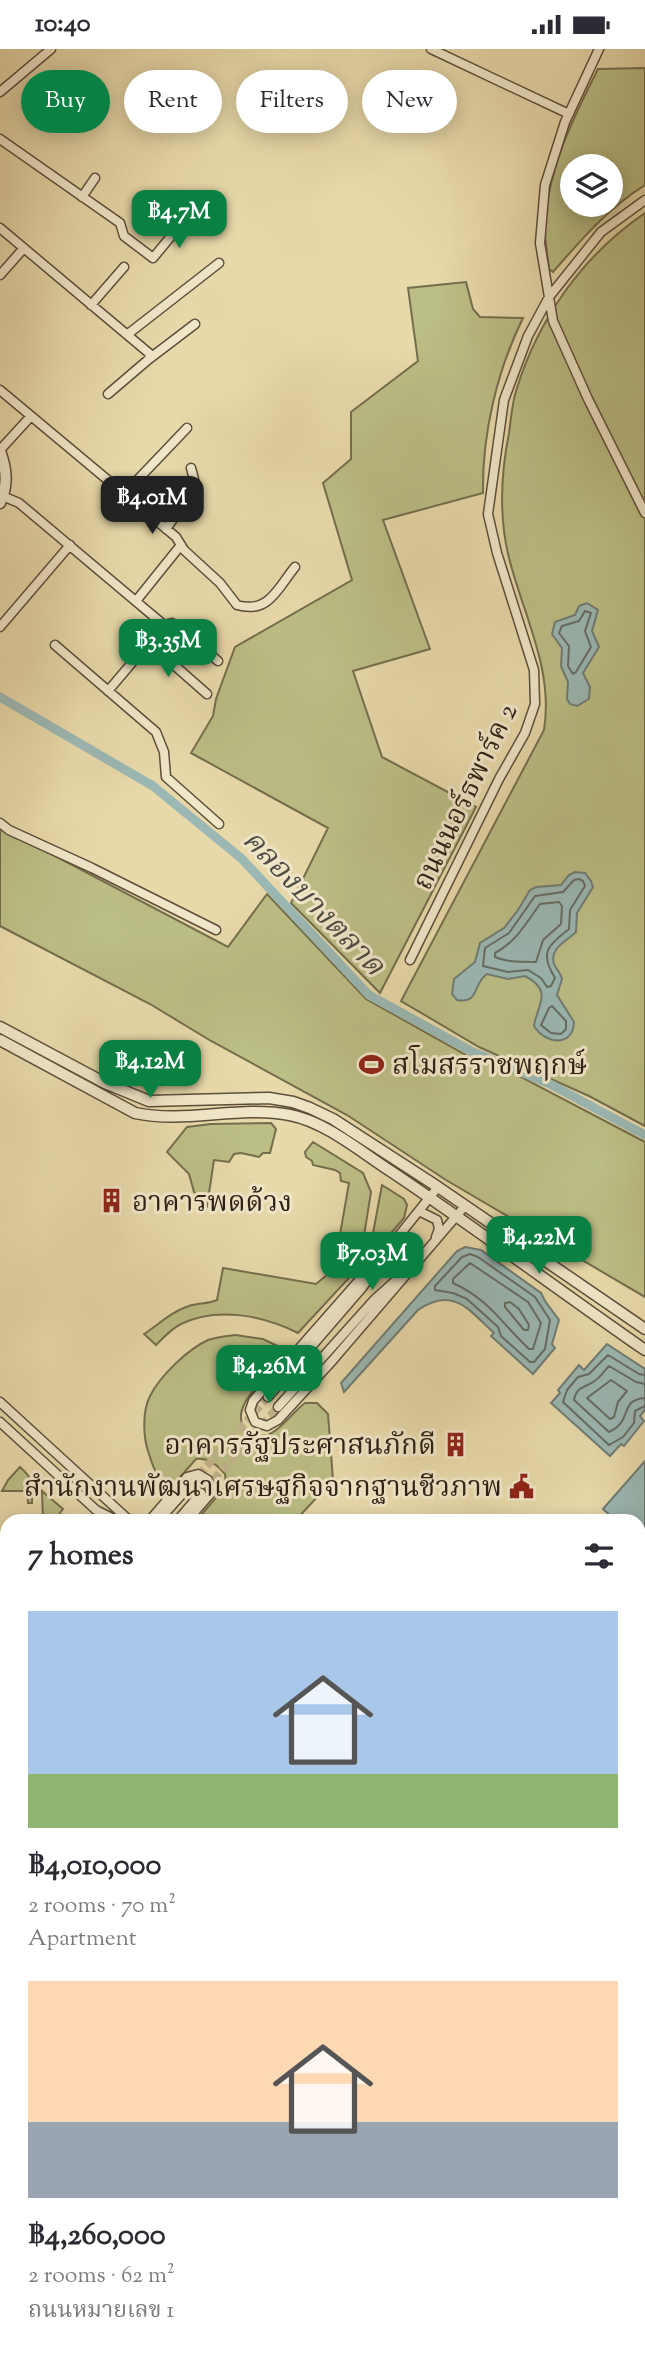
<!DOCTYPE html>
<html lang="en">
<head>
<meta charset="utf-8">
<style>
	body { margin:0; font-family:"Sorts Mill Goudy","Noto Serif Thai",serif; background:#f7f7f7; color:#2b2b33; height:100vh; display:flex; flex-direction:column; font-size:26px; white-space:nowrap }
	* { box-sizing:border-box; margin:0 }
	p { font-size:23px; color:#7c7c81 }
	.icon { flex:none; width:38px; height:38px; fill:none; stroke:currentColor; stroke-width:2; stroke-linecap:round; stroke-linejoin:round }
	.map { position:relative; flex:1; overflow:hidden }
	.details { position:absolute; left:0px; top:1465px; width:646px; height:842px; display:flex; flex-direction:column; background:#fff; border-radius:21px 21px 0 0; box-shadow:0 4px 18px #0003 }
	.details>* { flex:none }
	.guide { position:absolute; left:21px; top:21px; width:604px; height:63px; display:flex; gap:14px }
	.tools { position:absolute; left:560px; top:105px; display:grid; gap:14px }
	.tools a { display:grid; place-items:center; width:63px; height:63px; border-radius:50%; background:#fff; box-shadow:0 4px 18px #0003; font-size:35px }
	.price { position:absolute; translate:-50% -60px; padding:0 16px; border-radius:14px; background:#0b8043; color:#fff; font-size:23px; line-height:46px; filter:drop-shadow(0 2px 4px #0008) }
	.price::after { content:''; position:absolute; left:50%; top:42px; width:21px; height:16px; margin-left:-10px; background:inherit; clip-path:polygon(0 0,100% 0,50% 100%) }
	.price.on { background:#222; color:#fff }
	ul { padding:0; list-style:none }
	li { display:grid; align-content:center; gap:14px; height:371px; padding:0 28px }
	li span { display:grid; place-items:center; height:217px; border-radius:0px; color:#555 }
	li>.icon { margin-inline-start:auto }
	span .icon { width:126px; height:126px; fill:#fffc; stroke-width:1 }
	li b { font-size:30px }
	h2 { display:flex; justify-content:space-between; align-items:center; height:84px; padding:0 28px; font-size:30px }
	.chip { padding:0 24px; border-radius:32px; background:#fff; box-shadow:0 4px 18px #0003; font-size:24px; line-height:63px }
	.chip.on { background:#0b8043; color:#fff }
	.status { display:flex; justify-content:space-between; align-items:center; height:49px; padding:0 35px; background:#fff; direction:ltr }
	.status svg { height:19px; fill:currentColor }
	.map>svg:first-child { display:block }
	.green { fill:#bbbe85; stroke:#746e4c; stroke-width:2; fill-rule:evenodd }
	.water { fill:#9bb8b4; stroke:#6f7b74; stroke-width:2 }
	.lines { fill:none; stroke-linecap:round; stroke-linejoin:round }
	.shore { stroke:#646c64; stroke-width:2 }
	.canal { stroke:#9bb8b4; stroke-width:9 }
	.minor-tunnel { stroke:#c3b48c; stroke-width:8; stroke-dasharray:8 4; stroke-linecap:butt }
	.minor-casing { stroke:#5c4e3a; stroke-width:11 }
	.tertiary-casing { stroke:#5c4e3a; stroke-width:13 }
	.minor { stroke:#f0e6c8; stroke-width:8 }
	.tertiary { stroke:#f0e6c8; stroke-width:10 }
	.labels { text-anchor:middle; stroke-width:6; stroke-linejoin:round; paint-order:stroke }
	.street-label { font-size:28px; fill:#2d1f14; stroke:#f0e6c8 }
	.poi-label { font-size:28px; fill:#2d1f14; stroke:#f0e6c8; text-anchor:start }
	.water-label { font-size:30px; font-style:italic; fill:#4e4d44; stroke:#f0e6c8 }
</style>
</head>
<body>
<div class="status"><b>10:40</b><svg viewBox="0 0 49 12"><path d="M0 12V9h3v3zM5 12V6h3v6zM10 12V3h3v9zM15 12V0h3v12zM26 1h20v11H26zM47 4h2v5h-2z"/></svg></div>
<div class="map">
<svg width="645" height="2306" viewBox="0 0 645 2306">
	<rect width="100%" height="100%" fill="#e8d9aa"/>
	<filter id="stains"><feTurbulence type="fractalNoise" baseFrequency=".00286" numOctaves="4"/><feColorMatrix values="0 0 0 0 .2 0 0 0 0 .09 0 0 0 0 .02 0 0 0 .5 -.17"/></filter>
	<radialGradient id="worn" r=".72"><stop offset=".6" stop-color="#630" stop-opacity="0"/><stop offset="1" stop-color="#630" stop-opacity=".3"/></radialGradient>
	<!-- green -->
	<path class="green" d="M645,19V136C609,158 580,192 553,223L549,220C548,208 545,195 545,182C546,123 572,71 598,20ZM572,117H611V156H572Z
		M645,164V1077L589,1047L479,998L401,952L544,681C554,619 522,564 508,505C499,465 501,424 509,384C511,370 512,355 516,342C538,270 583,206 645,164Z
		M466,233L473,260L480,268L523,269C497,322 482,385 483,444L383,471L430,600L353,622L382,708L476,758L380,944L291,854L328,779L191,704L213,667L216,650L235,598L352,531L323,434L351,410V363L418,312L408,239Z
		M0,778L228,898L267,845L366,950L475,1011L506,1020L645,1093V1248L446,1131L347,1066L211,992L150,955L0,877Z
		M271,1074L276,1080L270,1104H263L259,1108L241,1104L234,1105L229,1113L214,1111L207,1157L194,1143L189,1125L167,1103L187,1078L211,1075Z
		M313,1093L363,1124L371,1143L359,1218L298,1284C264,1267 218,1257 181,1275C172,1279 163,1289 156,1296L144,1285C158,1276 172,1262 189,1257C198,1254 208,1255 217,1251L223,1219L316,1235L334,1220L349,1134L341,1132L340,1124L335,1121L313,1116L312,1112L306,1108L305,1103Z
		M382,1136L404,1150L407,1156L404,1169L368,1211Z
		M235,1286L263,1290L286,1301C277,1324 228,1352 244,1380C271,1401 286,1368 305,1354H317L328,1365L333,1431L295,1472H196L226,1437L225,1425C217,1416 208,1408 196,1410L174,1435L169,1436C157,1430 153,1418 149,1405C143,1389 142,1363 150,1347C160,1327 188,1300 208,1291C216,1288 226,1287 235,1286Z
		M20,1418C35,1431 32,1437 32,1454H28L27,1442H2L8,1431Z
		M42,1442L63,1460L54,1472H43Z
		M645,1789V2157L639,2152V1803Z
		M0,1951L7,1957V1996L0,2003Z
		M212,2300H344L340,2306H219Z"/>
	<!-- water -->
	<path class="water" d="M587,554L598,561L592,582L599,598L583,624L590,638L589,650L577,657L570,655L567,650L568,633L561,617L562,599L552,585L555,573L575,566L579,557Z
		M575,823L585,824L591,832L593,838L577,864L576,883C567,892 549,899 554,915C556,920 561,924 562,930L557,946L574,973C573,999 545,995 534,977C537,956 554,942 525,927L508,930L487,925C472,935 480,955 457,951L452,945L454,930L475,913L480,894L504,879L518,861L530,841L536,838L561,836L569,826Z
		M465,1198L481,1201L541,1244L545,1252L559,1271L552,1295L555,1299L533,1325L491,1287L494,1284C468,1260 453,1237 418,1261L344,1343L341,1334L457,1202Z
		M607,1295L645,1320V1361L640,1367L644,1372L624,1397L621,1395L610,1407L551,1354L560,1344L558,1341L579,1316L584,1321Z
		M645,1412V1549L639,1556V1497L641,1494L639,1492V1472H616L603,1460Z"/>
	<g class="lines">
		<!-- shore -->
		<path class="shore" d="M585,562L591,564L585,582L591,598L576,623L573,625L568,617L569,597L559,584L562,577L579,572Z
			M579,830L583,832L585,837L570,861L569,880C548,897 539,903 555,929L551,937L547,938L541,929L528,921L508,923L483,917L485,899L509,884L535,847L563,843L574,831Z
			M559,853L562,857L561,875L543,891L536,913C522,912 508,914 495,908V904C517,892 526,874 540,855Z
			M552,957L566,972V980L561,985L551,984L541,976L549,959Z
			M470,1205L478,1208L535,1248L550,1271L545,1300L534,1313H530L501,1287L498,1278L467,1250L453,1244L435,1241V1237L462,1208Z
			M470,1214L528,1253L541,1274L533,1300H529C501,1274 490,1251 453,1234V1230Z
			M510,1253L519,1260L529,1276L528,1281H524L505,1258V1254Z
			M645,1326L639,1325L608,1306L589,1325L578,1328L567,1341L563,1353L609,1396L623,1388L634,1374L635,1362L645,1357
			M611,1331L627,1342L618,1353L614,1368L610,1370L587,1349Z
			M645,1335L636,1333L609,1317C605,1321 601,1327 596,1331C586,1339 577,1336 574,1351L609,1383C634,1372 618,1351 645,1349"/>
		<!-- canal -->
		<path class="canal" d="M0,648L153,737L241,809L369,946L473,1003L550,1035L645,1086
			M639,1794L645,1781
			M377,2306L380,2300"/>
		<!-- minor-tunnel -->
		<path class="minor-tunnel" d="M191,1435L268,1348
			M206,1439L278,1358"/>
		<defs>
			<path id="minor" d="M431,0L569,65
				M599,0L565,73L545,136L540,194L553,272L588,350L645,464
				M0,43L51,0
				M0,90L120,174L124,187L153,209L182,174
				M82,148L95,129
				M0,179L150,305L149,310L108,345
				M0,226L24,199
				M91,256L124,218
				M128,285L219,214
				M149,310L195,275
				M0,341L176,488L184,501L220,534L237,556C269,565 277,540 295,518
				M0,401L31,367
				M125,444L187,379
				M0,446L19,454L164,576L108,642
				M166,480L196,438L191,419
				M136,552L181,496
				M164,576L172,574L218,612
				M0,578L70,496
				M149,594L207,645
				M55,596L156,683L164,703L166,728L219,775
				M0,774L9,781L92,819L216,881
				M410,911L499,730L525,684L535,655L534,621L497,504L488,465L504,351L528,287L549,248L601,183L645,151
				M419,1162L437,1171L439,1180L436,1188
				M398,1187L253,1352L250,1361L255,1373L267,1377L278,1371L333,1311L465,1157
				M397,1189L438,1138
				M268,1348L362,1239L376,1219
				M0,1353L130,1472
				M278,1358L375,1250L395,1232
				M0,1373L96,1461L118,1472
				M149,1472L187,1428L198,1425L208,1431L211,1444L187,1472
				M158,1472L191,1435
				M177,1472L201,1444
				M0,1638L7,1631
				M0,1680L7,1672
				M0,1722L7,1728
				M414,2300L422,2306
				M622,2300L631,2306
				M491,2306L495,2300"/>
			<path id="tertiary" d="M0,402C7,421 8,436 0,454
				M0,978L105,1034L149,1052L269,1049L293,1053L310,1059L333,1070L438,1138L645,1280
				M0,991L135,1064C186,1075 239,1056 290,1066C326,1073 361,1103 392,1123C477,1180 560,1242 645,1301
				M639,1750L645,1738
				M639,2163L645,2168
				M359,2306L362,2300"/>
		</defs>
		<!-- minor casing -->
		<use href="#minor" class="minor-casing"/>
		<!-- tertiary casing -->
		<use href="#tertiary" class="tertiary-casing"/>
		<!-- minor -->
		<use href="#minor" class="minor"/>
		<!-- tertiary -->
		<use href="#tertiary" class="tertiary"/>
	</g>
	<!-- icons -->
	<defs>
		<symbol id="stadium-bare" viewBox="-9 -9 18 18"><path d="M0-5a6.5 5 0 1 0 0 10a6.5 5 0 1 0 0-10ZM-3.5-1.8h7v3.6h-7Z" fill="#8f2418" stroke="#f0e6c8" stroke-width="2.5" paint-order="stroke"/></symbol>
		<symbol id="building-bare" viewBox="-9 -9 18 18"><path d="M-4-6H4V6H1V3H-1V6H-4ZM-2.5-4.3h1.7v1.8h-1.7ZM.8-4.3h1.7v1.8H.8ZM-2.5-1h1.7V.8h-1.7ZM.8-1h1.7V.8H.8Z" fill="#8f2418" stroke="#f0e6c8" stroke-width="2.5" paint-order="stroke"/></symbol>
		<symbol id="civic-bare" viewBox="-9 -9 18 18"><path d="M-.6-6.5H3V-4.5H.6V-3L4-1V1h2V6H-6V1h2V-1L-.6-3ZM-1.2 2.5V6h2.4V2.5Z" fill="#8f2418" stroke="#f0e6c8" stroke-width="2.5" paint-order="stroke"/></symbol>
	</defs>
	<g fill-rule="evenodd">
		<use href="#stadium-bare" x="354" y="998" width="35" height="35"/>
		<use href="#building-bare" x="94" y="1134" width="35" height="35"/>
		<use href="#building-bare" x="438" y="1378" width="35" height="35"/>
		<use href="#civic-bare" x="504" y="1420" width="35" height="35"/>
	</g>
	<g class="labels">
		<!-- street labels -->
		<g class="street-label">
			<text transform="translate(464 747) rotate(-64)" y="10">ถนนนอร์ธพาร์ค 2</text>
		</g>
		<!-- poi labels -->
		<g class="poi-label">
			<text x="392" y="1025">สโมสรราชพฤกษ์</text>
			<text x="132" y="1162">อาคารพดด้วง</text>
			<text x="436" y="1405" text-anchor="end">อาคารรัฐประศาสนภักดี</text>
			<text x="502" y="1447" text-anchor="end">สำนักงานพัฒนาเศรษฐกิจจากฐานชีวภาพ</text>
		</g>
		<!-- water labels -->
		<g class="water-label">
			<text transform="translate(314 853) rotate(46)" y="10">คลองบางตลาด</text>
		</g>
	</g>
	<rect width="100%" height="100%" filter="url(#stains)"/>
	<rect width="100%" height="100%" fill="url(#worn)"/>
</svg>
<div class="tools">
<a><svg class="icon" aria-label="layers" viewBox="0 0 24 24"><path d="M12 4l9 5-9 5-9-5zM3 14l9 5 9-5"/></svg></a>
</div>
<b class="price" style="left:179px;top:201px">฿4.7M</b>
<b class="price on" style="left:152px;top:487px">฿4.01M</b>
<b class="price" style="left:168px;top:630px">฿3.35M</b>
<b class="price" style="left:150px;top:1051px">฿4.12M</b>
<b class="price" style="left:539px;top:1227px">฿4.22M</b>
<b class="price" style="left:372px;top:1243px">฿7.03M</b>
<b class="price" style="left:269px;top:1356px">฿4.26M</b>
<div class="guide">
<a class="chip on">Buy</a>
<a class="chip">Rent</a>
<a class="chip">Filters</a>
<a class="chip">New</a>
</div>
<section class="details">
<h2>7 homes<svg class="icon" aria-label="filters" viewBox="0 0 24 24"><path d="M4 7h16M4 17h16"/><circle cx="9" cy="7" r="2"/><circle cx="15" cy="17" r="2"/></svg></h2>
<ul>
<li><span style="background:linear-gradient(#a9c7e8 75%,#8fb573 0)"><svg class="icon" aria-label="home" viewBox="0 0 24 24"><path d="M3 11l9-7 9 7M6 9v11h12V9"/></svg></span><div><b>฿4,010,000</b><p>2 rooms · 70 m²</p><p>Apartment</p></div></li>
<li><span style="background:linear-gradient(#ffd9b3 65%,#9aa5b1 0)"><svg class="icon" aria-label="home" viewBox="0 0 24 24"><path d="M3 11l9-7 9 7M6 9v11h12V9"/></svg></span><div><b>฿4,260,000</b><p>2 rooms · 62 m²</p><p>ถนนหมายเลข 1</p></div></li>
</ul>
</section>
</div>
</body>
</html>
